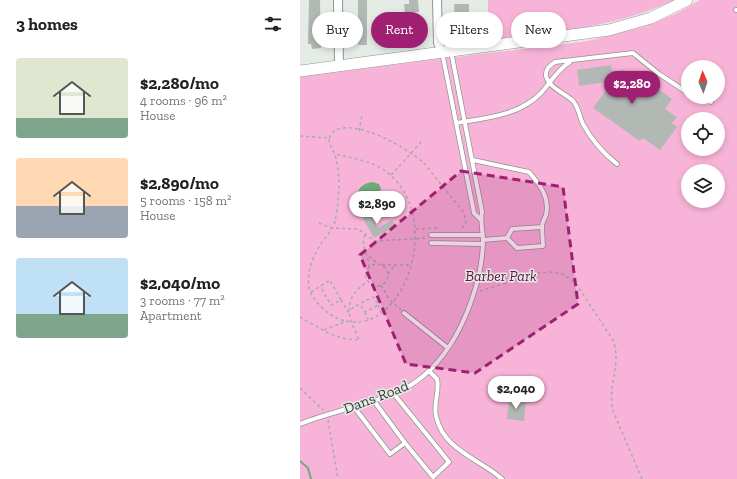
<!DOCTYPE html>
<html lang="en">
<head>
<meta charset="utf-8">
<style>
	body { margin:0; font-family:"Zilla Slab",serif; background:#f2f2f2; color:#202124; height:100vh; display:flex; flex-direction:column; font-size:15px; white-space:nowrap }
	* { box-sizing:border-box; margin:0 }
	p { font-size:13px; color:#757577 }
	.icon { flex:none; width:22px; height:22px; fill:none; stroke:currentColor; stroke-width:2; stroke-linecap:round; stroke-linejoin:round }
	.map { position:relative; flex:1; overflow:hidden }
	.drawer { display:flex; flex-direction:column; background:#fff; width:300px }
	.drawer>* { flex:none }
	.banner { position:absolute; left:12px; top:12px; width:365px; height:36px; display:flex; gap:8px }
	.needle { width:26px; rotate:358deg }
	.buttons { position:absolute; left:381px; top:60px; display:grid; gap:8px }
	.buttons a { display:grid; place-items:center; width:44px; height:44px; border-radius:50%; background:#fff; box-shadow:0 2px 6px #0003; font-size:20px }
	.price { position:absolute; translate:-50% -34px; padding:0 9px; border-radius:14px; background:#fff; color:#222; font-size:13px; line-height:26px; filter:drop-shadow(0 1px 2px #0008) }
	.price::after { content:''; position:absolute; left:50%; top:24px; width:12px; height:9px; margin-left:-6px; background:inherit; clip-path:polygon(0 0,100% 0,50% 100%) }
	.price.current { background:#9f2073; color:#fff }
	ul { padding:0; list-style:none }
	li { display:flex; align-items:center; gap:12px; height:100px; padding:0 16px }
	li span { display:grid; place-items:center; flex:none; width:112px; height:80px; border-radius:4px; color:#555 }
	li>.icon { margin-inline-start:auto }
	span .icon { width:48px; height:48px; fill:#fffc; stroke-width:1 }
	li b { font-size:17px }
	h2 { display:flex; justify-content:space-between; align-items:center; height:48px; padding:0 16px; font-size:17px }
	.chip { padding:0 14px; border-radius:18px; background:#fff; box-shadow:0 2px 6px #0003; font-size:14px; line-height:36px }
	.chip.current { background:#9f2073; color:#fff }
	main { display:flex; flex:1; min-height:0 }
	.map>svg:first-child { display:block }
	.green { fill:#f8b4d8; fill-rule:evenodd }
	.water { fill:#71aa7a }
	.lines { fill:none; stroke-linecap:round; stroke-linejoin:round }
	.stream { stroke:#71aa7a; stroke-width:2 }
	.building { fill:#b2b8b3 }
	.service-casing { stroke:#8f9590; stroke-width:5.5 }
	.minor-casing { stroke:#8f9590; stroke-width:10 }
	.secondary-casing { stroke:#8f9590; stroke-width:12 }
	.path { stroke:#a6aca7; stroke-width:1.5; stroke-dasharray:3 3; stroke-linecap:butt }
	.service { stroke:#fff; stroke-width:4 }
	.minor { stroke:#fff; stroke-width:8 }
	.secondary { stroke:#fff; stroke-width:11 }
	.marked { fill:#9f2073; fill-opacity:0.2; stroke:#9f2073; stroke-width:3; stroke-dasharray:8 5; stroke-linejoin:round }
	.labels { text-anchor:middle; stroke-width:3; stroke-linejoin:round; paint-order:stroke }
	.park-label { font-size:15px; font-style:italic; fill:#611345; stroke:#e5ece6 }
	.street-label { font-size:15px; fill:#363936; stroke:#e5ece6 }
</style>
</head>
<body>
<main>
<section class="drawer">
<h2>3 homes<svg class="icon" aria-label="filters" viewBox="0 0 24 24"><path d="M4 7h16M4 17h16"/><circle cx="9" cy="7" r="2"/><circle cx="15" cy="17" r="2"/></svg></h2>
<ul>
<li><span style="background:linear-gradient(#dfe7d0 75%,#7fa58c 0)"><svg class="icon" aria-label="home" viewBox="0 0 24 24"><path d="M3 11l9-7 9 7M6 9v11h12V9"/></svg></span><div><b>$2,280/mo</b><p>4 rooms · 96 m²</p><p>House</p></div></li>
<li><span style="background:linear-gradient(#ffd9b3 60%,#9aa5b1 0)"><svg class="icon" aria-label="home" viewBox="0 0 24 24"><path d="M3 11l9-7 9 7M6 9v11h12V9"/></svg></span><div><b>$2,890/mo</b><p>5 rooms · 158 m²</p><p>House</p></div></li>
<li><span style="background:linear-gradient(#bfe0f5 70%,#7fa58c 0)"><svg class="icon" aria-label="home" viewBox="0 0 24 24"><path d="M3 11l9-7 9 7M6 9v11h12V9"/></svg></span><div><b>$2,040/mo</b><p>3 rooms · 77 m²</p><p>Apartment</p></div></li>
</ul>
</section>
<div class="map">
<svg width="437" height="479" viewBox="0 0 437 479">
	<rect width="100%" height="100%" fill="#e5ece6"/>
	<!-- green -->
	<path class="green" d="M188,0H374C316,28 252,32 188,40Z
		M400,0H437V479H0V77L122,61L288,41L347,26L377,13ZM388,67H418V97H388ZM388,119H418V149H388ZM388,171H418V201H388Z"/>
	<!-- water -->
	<path class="water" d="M72,182L79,184L81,189L74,206C70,205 69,202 66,200C52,193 60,184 72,182Z"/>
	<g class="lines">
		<!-- stream -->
		<path class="stream" d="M0,461L8,468L11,479"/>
	</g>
	<!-- building -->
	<path class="building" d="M9,0H20L21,48L12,49L11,44H8Z
		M58,0H67V45H58Z
		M109,0H118L119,12L105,13L104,4H109Z
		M154,4H169V21H173V30L155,31Z
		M119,24V33L100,34V25Z
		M311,65L312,71H317L320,73L322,69L348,87L350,83L372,99L365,109L377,117L372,123L377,127L360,150L343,138L340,141L293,108L313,81L279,86L277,70Z
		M68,211L78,228L92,220L96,226L74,238L61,215Z
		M209,399L226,401L224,421L207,419Z"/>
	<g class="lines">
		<defs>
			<path id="service" d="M436,10H437
				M142,52L174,213L181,220
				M397,97L411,102
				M156,123C185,118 219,116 241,93C251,82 257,70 270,62
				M173,160L229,172C240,185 250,197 246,215C244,220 242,222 242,227
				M317,164C303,153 291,139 283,124C279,116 279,108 273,101C265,93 249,88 246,76C245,69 250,65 255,62L333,53L359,74L388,93
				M131,235H183
				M183,240L207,238L212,229L242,227L243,246L217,248L207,238
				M131,243L183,244
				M104,313L148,348
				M129,371L137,379C140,391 133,404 136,416C143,450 180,459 202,479
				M74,401L105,443
				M54,407L90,454L105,443L133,477L149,462L94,394
				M0,424C30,412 63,406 93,394C142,375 167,323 179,275C181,264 183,253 183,242C183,231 180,222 182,212L151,51"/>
			<path id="minor" d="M38,0L39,65
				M137,0L138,43L142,51"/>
			<path id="secondary" d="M0,71L309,30L351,18L387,0"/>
		</defs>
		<!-- service casing -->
		<use href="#service" class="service-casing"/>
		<!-- minor casing -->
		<use href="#minor" class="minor-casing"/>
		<!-- secondary casing -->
		<use href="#secondary" class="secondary-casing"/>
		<!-- path -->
		<path class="path" d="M59,131L62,115
			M0,136L29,138C29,146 33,149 35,155C41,175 39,201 35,221C33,229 27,235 22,242C14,254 6,272 9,287C11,298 22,309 31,315C99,355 151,216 84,170C69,160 51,158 35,154
			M29,138L34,131C56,118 107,148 124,163L164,213L166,224L160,230
			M91,175L123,140
			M19,223L31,228L58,229L75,241L128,238
			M116,229L135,228L139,229
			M65,235C60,245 69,256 69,267
			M69,256L78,264
			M66 275a11 11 0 1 1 22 0a11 11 0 1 1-22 0Z
			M82,265H111
			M88,274L94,266
			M81,285L89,299L101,310
			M180,291L239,273L254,272L262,274L275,282L313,340C322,364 307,387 313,411L342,479
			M11,292L30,280L41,300L31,305L20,286
			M41,300L48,312C55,305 65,301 74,297L78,305L65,312L60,304
			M78,305L81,312
			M65,312L68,319
			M0,317C17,326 39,343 59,339
			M24,330L47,321
			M59,339C47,315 42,299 68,281
			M0,388L23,410
			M28,420L38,479"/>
		<!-- service -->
		<use href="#service" class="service"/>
		<!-- minor -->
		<use href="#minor" class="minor"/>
		<!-- secondary -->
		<use href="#secondary" class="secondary"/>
	</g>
	<!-- marked area -->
	<path class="marked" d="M161,171L263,187L278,304L175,373L106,364L60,255Z"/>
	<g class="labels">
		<!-- park labels -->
		<g class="park-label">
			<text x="201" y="281">Barber Park</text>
		</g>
		<!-- street labels -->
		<g class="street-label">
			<text transform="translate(76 397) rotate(-21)" y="5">Dans Road</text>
		</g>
	</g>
</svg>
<div class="buttons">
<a><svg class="needle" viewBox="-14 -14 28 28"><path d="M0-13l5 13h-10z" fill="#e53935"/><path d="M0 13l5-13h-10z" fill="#757577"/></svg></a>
<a><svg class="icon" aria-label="locate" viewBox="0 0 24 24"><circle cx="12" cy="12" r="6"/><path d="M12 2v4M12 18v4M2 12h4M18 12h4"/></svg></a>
<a><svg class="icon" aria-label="layers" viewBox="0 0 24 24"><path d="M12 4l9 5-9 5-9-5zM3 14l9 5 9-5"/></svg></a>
</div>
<b class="price current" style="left:332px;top:105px">$2,280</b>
<b class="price" style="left:77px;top:225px">$2,890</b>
<b class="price" style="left:216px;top:410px">$2,040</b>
<div class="banner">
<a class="chip">Buy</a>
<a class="chip current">Rent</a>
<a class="chip">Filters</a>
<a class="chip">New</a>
</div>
</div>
</main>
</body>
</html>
